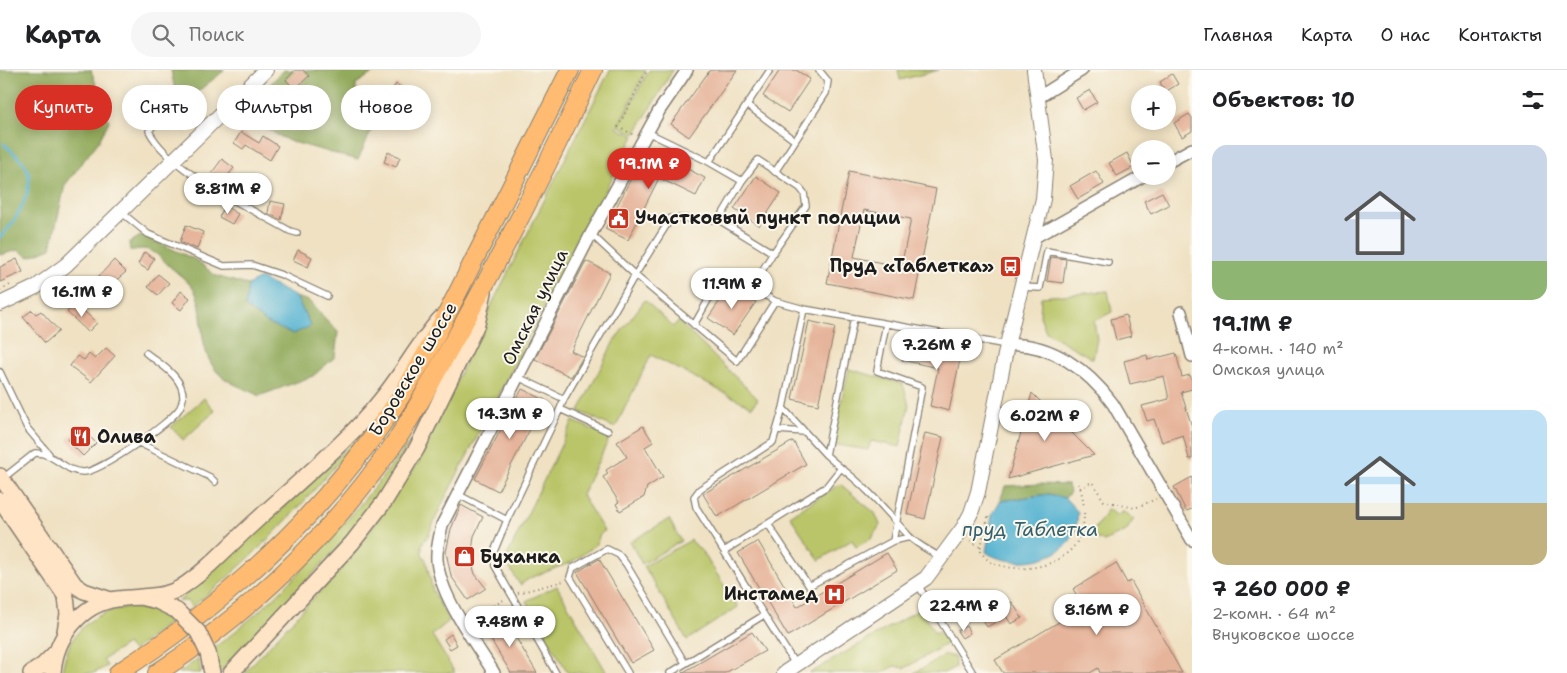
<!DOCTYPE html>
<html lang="ru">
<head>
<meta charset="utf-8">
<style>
	body { margin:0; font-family:"Shantell Sans",sans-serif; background:#f6f6f6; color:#202124; height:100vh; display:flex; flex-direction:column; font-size:19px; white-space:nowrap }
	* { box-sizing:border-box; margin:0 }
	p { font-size:16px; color:#757577 }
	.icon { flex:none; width:28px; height:28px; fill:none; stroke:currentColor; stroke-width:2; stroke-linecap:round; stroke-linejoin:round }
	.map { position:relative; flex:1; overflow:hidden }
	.details { display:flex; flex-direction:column; background:#fff; width:375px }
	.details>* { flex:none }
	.banner { position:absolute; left:15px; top:15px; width:475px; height:45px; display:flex; gap:10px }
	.tools { position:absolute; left:1131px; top:15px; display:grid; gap:10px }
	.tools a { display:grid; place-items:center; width:45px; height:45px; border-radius:50%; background:#fff; box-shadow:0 2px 12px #0003; font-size:25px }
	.price { position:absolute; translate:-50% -42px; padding:0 11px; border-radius:18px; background:#fff; color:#222; font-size:16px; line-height:32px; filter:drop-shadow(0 1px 2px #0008) }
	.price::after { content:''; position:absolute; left:50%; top:30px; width:15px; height:11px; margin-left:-8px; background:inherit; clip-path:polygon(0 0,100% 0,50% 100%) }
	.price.on { background:#d93025; color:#fff }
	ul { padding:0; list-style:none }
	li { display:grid; align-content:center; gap:10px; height:265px; padding:0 20px }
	li span { display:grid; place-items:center; height:155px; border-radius:15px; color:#555 }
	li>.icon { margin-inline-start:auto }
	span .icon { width:90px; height:90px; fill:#fffc; stroke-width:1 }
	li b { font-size:21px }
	h2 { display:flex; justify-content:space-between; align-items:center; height:60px; padding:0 20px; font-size:21px }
	.tag { padding:0 18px; border-radius:22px; background:#fff; box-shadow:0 2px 12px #0003; font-size:18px; line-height:45px }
	.tag.on { background:#d93025; color:#fff }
	header { display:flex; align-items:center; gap:30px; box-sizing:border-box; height:70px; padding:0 25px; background:#fff; border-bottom:1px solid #e0e0e0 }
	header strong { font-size:24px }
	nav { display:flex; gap:28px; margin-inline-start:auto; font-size:18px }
	.search { width:350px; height:45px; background:#f6f6f6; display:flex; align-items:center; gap:12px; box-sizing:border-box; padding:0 18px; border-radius:28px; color:#757577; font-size:19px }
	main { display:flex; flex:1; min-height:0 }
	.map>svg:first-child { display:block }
	.green { fill:#b9c567; stroke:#6a7042 }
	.forest { fill:#92aa5c; stroke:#57633c }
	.water { fill:#51b1d0; stroke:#366676 }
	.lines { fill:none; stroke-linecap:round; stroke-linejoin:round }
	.stream { stroke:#51b1d0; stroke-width:3 }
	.building { fill:#e6b49a; fill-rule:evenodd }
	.service-casing { stroke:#867e6f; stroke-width:8 }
	.minor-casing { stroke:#867e6f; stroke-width:14 }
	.tertiary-casing { stroke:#867e6f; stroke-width:16 }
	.secondary-casing { stroke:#867e6f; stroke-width:18 }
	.primary-casing { stroke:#867e6f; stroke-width:20 }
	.path { stroke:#867e6f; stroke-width:2; stroke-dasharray:1 4; stroke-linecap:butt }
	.service { stroke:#fff; stroke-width:5.5 }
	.minor { stroke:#fff; stroke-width:11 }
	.tertiary { stroke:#fff; stroke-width:14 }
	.secondary { stroke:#ffe4c6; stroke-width:15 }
	.primary { stroke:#ffbb71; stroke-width:18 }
	.secondary-bridge-casing { stroke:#867e6f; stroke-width:18; stroke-linecap:butt }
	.secondary-bridge { stroke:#ffe4c6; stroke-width:15 }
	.labels { text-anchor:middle; stroke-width:4; stroke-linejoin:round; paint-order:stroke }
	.poi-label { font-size:18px; font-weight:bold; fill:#1c1c1c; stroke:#fbf7ec; text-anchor:start }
	.street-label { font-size:18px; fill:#1c1c1c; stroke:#fbf7ec }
	.water-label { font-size:19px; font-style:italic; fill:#345f6d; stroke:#fbf7ec }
</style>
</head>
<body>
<header>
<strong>Карта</strong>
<div class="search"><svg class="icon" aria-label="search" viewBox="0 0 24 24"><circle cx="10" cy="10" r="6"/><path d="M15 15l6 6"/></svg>Поиск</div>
<nav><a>Главная</a><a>Карта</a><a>О нас</a><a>Контакты</a></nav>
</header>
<main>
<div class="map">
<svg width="1192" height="603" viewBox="0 0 1192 603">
	<rect width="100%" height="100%" fill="#fbf7ec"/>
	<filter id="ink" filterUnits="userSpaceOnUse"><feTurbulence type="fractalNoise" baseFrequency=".02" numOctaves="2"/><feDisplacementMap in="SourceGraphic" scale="10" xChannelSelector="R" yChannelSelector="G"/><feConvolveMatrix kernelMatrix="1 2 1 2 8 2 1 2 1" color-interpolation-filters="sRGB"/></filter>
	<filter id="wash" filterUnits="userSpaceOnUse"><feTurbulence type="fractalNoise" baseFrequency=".0096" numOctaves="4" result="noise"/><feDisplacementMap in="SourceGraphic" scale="20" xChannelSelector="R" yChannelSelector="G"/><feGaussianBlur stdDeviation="1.12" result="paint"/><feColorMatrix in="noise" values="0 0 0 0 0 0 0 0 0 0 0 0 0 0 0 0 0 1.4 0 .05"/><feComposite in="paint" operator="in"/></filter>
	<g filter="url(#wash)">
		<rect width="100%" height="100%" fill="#efe1c2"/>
		<!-- green -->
		<path class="green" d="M610,0H646L617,58L634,66L443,432L428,466L422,474V484L426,490L433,521L449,551L432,565L455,603H244L349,490L418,393L492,234Z
			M649,0H673L635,64L619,56Z
			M898,0H939L900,10Z
			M1108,221L1112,242L1094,251L1097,269L1093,289L1046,262L1040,246L1041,227Z
			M645,230L673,257L678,251L758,329L752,337L651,285L615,358L579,341L614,271Z
			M849,299L903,314L909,335L900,377L871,371L868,380L831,374Z
			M204,328L215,341L183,370L171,357Z
			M573,351L610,367L582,425L604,461L599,466L597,474L572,492L530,508L520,515L505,490Z
			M361,365C308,429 257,486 192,537L187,531H179Z
			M412,369L382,421L344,471L219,603L214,578C292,520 354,445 412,369Z
			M840,414L875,443L880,455L871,469L856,477L852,470L819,490L790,446Z
			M1108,439L1118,446L1122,441L1134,449L1126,461L1104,471L1095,468L1093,462Z
			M669,449L681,471L642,494L630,472Z
			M691,470L704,484L738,537L687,570L644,496Z
			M557,516L559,520L607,603H568L526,531Z
			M128,537L158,541L170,552L133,581L127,574L103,590L107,596L94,603H62C67,563 90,543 128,537Z
			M920,539L935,563L938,561L948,573L905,598L894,596L882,603H810Z
			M945,585L955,587V597L944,603H914Z
			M198,589L201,603H179Z"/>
		<!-- forest -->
		<path class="forest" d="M0,0H91L109,51L99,71L65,115L51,178L29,187L18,180L0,185Z
			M171,0H225L178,37Z
			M284,0L376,1L356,14V23L379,43L358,90L289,71L240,45Z
			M142,165L196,190L216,206L248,215L245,237L311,256L296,227L309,231L338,262L335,287L313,306L259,326C247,319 227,313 218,303C193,275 209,240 192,217C185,208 174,201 166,193C154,181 148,176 130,181L129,173Z
			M1040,414L1068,415L1070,422L1065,428L1049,424L1000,431L1005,416Z"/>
		<!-- water -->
		<path class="water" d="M260,208L296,227L311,256L293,264L267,253L245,237L248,215Z
			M1049,424L1065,428L1078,442C1077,448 1077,456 1075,461C1064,493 1010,499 986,482L992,445L1000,431Z"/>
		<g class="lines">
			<!-- stream -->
			<path class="stream" d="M0,167C15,154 37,116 26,97C22,89 11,81 4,74"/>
		</g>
		<g id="blocks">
			<!-- building -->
			<path class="building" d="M295,0H303L309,6L295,19L286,10Z
				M710,0H737L689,67L671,54Z
				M780,0H796L810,9L788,42L763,26Z
				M1172,4L1178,14L1165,22L1160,12Z
				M396,14L406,21L398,33L388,26Z
				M1090,20L1097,32L1083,40L1076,28Z
				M155,25L164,34L151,48L141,39Z
				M1189,44L1192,48V61L1182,67L1174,53Z
				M241,62L259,73L263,66L278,76L270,90L246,75L243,79L234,73Z
				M647,78L705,108L696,126L659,108L628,170L605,159Z
				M388,82L400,87L396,97L384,92Z
				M1127,83L1134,97L1117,106L1109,93Z
				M222,89L234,98L222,113L211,104Z
				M849,101L936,119L914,230L827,213ZM864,140L911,149L901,197L854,187Z
				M1096,101L1104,114L1078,129L1070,116Z
				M756,106L781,123L759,156L734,139Z
				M1162,122L1169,135L1151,144L1144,131Z
				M270,131L285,134L281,150L268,143Z
				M225,136L238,144L232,154L219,147Z
				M186,155L203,162L197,179L180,172Z
				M298,180L312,187L308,197L293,190Z
				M144,182L154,188L148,200L138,194Z
				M1051,187L1066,189L1063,213L1047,211Z
				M17,189L23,202L0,212V197Z
				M114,190L126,202L108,217L98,207Z
				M586,191L610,203L571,281L583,287L571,307L535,289Z
				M158,204L169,213L158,225L148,217Z
				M730,216L756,232L733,265L708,248Z
				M181,221L190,228L181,240L172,233Z
				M75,233L97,253L88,262L67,242Z
				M32,240L36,244L41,241L59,261L45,273L23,247Z
				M1126,245L1131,266L1116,270L1111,249Z
				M809,251L835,257L818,335L792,329Z
				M906,273L961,285L949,341L930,336L938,298L902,290Z
				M106,278L115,286L91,312L70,296L77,286L84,290L89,284L95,289Z
				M1176,283L1182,307L1190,305L1192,312V319L1181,322L1192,357V389H1189L1183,365L1162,372L1154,349L1147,351L1142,336L1169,329L1164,306L1130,314L1124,291L1147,285L1148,290Z
				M522,319L545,330L498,421L475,409Z
				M1032,323L1094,385L1008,409Z
				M643,356L653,372L645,377L663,407L647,417L644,427L620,441L616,434L619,432L603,407L608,404L606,400L627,387L617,372Z
				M80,357L96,373L83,386L67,370Z
				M925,363L943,367L925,449L907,444Z
				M793,371L806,394L717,447L703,424Z
				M1192,407V439L1186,441L1174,417Z
				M461,435L483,447L474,466L471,490L475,504L486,518L468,530L451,506L446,482L451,459Z
				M758,471L797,537L887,483L897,500L788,566L738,483Z
				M599,489L654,580L631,593L577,502Z
				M1116,493L1127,513L1131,511L1182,603H1100L1098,598L1090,603H1003L995,590L1084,537L1073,519Z
				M1012,532L1022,548L1011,554L1006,546L987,557L981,548Z
				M504,548L512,561L537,603H511L485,560Z
				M966,556L970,563L962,568L957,561Z
				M752,562L765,581L725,603H682Z
				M451,564L457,575L450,579L444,569Z"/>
		</g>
	</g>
	<g filter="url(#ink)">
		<use href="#blocks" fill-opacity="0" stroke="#867e6f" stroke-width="1"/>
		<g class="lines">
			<defs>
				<path id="service" d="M747,35L794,70
					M165,40L149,61C170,102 250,138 290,161L297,163
					M647,62L709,92L770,0
					M709,92L742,111L719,150L773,183L806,136L804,123L800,118L758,90L742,111
					M775,102L826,23L828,11L819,0
					M121,142L148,164L224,196L252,195L282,205L327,226
					M591,164L635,205L737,291L775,231
					M752,217L773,183
					M1022,217L1040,218L1047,181L1108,192
					M804,239L783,338L826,385L854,248
					M694,255L724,202L775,231L804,239L1007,275
					M0,302L27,358L49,384
					M520,308L564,329L560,339
					M564,329L635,205L671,148L719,150
					M783,338L773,372L700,419L694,427L696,437L795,594
					M778,360L804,362
					M137,372L210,407L215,412
					M841,398C867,417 887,442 909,466C917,475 931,481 941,488
					M2,409L35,383C54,382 65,403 84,402C100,402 170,353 179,339C181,337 182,332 183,328C184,307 160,294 146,283
					M457,424L507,450L493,484L495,496L556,603
					M507,450L560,339L608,361
					M768,454L809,516L893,471L922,317L877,301L886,254
					M893,471L910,467
					M724,481L826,417L841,398L826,385
					M918,515L973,603
					M628,603L570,507L573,498L607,479L619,485L626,494L685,593
					M670,603L764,545"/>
				<path id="minor" d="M1039,27L1082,0
					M1168,92L1192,79
					M1035,167L1143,106
					M1181,242L1192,286
					M1007,275C1050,271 1089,301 1113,334L1192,470
					M494,603C475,572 440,527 437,490C436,479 440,466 442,455L591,164L659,41L687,0"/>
				<path id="tertiary" d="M0,234L36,217L66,195L266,0
					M784,603L926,508L963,458L971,443L978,422L1007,275L1043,129L1046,90L1034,0"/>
				<path id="secondary" d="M0,406L75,515L84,521L111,530
					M0,430L66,527L68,544L65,561
					M144,528L157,531L177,541
					M208,583L212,603
					M31,603L42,596L57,581
					M53,603C55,568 80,534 117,529C137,526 162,529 180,518C207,501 233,471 257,450C300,410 348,372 384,326C404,301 419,273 440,249
					M231,603L352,473L384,432L417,378L477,254L484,222"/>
				<path id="primary" d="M118,603C225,534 320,447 391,341C425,291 451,236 478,182C509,122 539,61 570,0
					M157,603C248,544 328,467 391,378C417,341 437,300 460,260C507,175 551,88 593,0"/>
			</defs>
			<!-- service casing -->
			<use href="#service" class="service-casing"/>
			<!-- minor casing -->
			<use href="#minor" class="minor-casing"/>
			<!-- tertiary casing -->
			<use href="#tertiary" class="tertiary-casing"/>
			<!-- secondary casing -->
			<use href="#secondary" class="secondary-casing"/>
			<!-- primary casing -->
			<use href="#primary" class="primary-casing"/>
			<!-- path -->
			<path class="path" d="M618,57L647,0
				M618,57L634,65
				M0,220L10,215
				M1080,418L1092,412L1104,431L1135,438L1156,429
				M988,447L980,481C983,485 987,490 991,492C1018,505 1063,498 1078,470C1087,451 1085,433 1079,414
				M970,471L981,477
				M518,523L564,511
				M472,548L505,529"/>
			<!-- service -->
			<use href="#service" class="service"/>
			<!-- minor -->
			<use href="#minor" class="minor"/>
			<!-- tertiary -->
			<use href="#tertiary" class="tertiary"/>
			<!-- secondary -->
			<use href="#secondary" class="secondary"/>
			<!-- primary -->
			<use href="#primary" class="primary"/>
			<defs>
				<path id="secondary-bridge" d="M177,541L198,562L208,583"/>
			</defs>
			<!-- secondary-bridge casing -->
			<use href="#secondary-bridge" class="secondary-bridge-casing"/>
			<!-- secondary-bridge -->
			<use href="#secondary-bridge" class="secondary-bridge"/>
		</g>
	</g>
	<!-- icons -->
	<defs>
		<symbol id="civic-square" viewBox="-11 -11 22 22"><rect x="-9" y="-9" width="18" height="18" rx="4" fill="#c8321e" stroke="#fbf7ec"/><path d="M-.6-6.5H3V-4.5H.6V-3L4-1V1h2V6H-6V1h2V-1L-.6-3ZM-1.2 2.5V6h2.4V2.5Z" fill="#fff"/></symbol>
		<symbol id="bus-square" viewBox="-11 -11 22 22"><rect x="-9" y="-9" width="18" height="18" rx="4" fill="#c8321e" stroke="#fbf7ec"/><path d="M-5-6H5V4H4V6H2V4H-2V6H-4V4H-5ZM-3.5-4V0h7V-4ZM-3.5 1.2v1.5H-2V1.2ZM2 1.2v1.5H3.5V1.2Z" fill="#fff"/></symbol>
		<symbol id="restaurant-square" viewBox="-11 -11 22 22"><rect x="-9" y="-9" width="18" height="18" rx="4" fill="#c8321e" stroke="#fbf7ec"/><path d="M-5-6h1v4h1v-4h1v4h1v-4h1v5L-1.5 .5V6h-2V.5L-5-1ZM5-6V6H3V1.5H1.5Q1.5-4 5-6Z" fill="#fff"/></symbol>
		<symbol id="shop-square" viewBox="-11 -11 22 22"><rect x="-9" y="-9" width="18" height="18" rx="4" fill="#c8321e" stroke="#fbf7ec"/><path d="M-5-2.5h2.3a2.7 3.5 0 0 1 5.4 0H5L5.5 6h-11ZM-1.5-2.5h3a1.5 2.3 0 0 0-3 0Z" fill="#fff"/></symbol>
		<symbol id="hospital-square" viewBox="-11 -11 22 22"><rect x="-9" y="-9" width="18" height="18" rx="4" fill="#c8321e" stroke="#fbf7ec"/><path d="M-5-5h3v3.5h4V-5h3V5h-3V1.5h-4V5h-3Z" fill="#fff"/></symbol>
	</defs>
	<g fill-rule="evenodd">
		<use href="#civic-square" x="606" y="136" width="25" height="25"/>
		<use href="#bus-square" x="998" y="184" width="25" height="25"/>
		<use href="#restaurant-square" x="68" y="354" width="25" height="25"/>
		<use href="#shop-square" x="452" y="474" width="25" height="25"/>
		<use href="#hospital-square" x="822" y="512" width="25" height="25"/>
	</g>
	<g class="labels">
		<!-- poi labels -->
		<g class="poi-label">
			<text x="635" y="154">Участковый пункт полиции</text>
			<text x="994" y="202" text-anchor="end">Пруд «Таблетка»</text>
			<text x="97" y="373">Олива</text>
			<text x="480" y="493">Буханка</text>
			<text x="818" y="530" text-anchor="end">Инстамед</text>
		</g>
		<!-- street labels -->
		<g class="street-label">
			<text transform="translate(535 237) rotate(-64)" y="6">Омская улица</text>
			<text transform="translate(413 299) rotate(-59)" y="6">Боровское шоссе</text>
		</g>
		<!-- water labels -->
		<g class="water-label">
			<text x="1030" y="466">пруд Таблетка</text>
		</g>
	</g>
</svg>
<div class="tools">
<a>+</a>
<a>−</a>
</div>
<b class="price on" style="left:649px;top:120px">19.1M ₽</b>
<b class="price" style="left:228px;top:145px">8.81M ₽</b>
<b class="price" style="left:732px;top:240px">11.9M ₽</b>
<b class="price" style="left:82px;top:248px">16.1M ₽</b>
<b class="price" style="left:937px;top:301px">7.26M ₽</b>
<b class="price" style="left:510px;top:370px">14.3M ₽</b>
<b class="price" style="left:1045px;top:372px">6.02M ₽</b>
<b class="price" style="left:964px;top:562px">22.4M ₽</b>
<b class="price" style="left:1097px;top:566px">8.16M ₽</b>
<b class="price" style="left:510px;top:578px">7.48M ₽</b>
<div class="banner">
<a class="tag on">Купить</a>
<a class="tag">Снять</a>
<a class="tag">Фильтры</a>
<a class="tag">Новое</a>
</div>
</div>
<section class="details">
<h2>Объектов: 10<svg class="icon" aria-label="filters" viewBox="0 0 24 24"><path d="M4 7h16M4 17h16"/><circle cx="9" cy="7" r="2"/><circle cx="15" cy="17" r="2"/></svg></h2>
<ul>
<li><span style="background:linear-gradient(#c9d6e8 75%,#8fb573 0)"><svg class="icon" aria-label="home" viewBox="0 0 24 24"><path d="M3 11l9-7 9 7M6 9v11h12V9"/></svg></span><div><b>19.1M ₽</b><p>4-комн. · 140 m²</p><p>Омская улица</p></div></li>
<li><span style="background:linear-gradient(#bfe0f5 60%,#c2b280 0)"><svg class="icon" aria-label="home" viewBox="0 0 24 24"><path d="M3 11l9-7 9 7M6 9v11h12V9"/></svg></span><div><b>7 260 000 ₽</b><p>2-комн. · 64 m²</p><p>Внуковское шоссе</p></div></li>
</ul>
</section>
</main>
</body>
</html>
